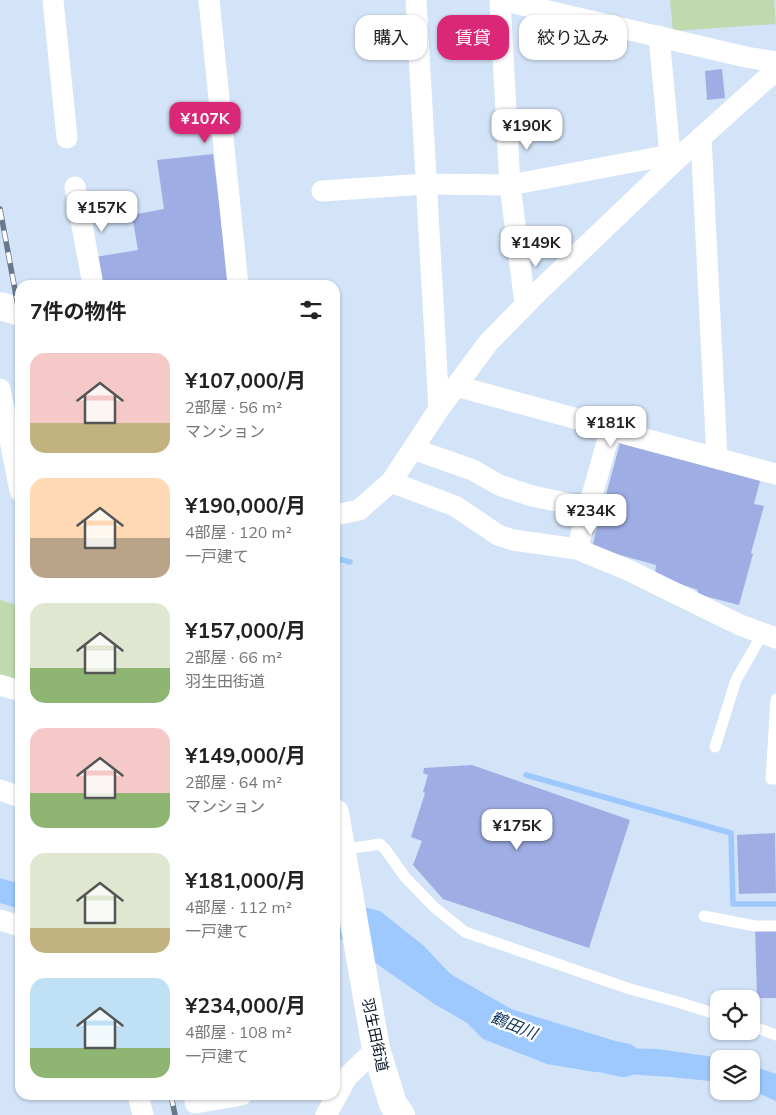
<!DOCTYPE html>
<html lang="ja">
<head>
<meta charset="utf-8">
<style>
	body { margin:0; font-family:Mulish,"Noto Sans JP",sans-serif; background:#f6f6f6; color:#222; height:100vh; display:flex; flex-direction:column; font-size:19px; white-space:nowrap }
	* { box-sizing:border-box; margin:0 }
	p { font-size:16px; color:#767676 }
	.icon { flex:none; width:28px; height:28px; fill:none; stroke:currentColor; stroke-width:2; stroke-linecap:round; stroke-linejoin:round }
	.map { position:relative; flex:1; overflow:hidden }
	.sheet { position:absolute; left:15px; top:280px; width:325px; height:820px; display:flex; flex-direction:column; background:#fff; border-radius:15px; box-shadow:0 1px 4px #0004 }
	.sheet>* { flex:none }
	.banner { position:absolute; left:355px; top:15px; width:345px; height:45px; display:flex; gap:10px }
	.fabs { position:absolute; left:710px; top:990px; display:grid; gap:10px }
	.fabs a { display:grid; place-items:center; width:50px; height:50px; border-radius:10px; background:#fff; box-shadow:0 1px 4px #0004; font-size:25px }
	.price { position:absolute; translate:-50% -42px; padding:0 11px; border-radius:10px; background:#fff; color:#222; font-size:16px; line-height:32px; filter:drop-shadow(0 1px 2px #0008) }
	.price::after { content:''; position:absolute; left:50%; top:30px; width:15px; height:11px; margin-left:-8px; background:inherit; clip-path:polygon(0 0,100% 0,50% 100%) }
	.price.selected { background:#db2777; color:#fff }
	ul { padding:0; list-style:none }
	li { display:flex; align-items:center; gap:15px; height:125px; padding:0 15px }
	li span { display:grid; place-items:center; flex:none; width:140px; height:100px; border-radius:15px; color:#555 }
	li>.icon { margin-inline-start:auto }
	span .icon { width:60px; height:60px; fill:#fffc; stroke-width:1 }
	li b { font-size:21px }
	h2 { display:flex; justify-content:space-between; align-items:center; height:60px; padding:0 15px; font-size:21px }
	.tag { padding:0 18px; border-radius:15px; background:#fff; box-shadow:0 1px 4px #0004; font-size:18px; line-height:45px }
	.tag.selected { background:#db2777; color:#fff }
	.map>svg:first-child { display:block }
	.green { fill:#bfdaae }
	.water { fill:#9dc9fe }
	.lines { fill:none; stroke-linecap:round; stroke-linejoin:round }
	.stream { stroke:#9dc9fe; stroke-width:5.5 }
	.river { stroke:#9dc9fe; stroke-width:34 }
	.building { fill:#9fade5 }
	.service { stroke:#fff; stroke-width:11 }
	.minor { stroke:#fff; stroke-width:21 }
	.secondary { stroke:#fff; stroke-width:28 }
	.rail-casing { stroke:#69788b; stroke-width:5.5 }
	.rail { stroke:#fff; stroke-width:4; stroke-dasharray:11; stroke-linecap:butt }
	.labels { text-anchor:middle; stroke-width:4.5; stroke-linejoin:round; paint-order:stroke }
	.street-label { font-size:15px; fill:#071627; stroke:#fff }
	.water-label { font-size:16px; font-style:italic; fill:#0e355d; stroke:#fff }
</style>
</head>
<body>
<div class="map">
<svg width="776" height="1115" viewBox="0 0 776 1115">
	<rect width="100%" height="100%" fill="#d3e3f8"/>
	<!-- green -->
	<path class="green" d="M670,0H774L776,24L673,31Z
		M0,600L20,606V685L0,678Z"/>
	<!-- water -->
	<path class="water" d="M0,878L20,884V909L0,903Z
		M335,900L380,911L424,946L454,978L492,1008L537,1039L562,1047L657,1049L729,1059H719V1082L671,1077L595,1072L547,1064L483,1039L449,1005L402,953L335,919Z
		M751,1065L776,1074V1101L751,1090Z"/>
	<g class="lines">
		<!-- stream -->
		<path class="stream" d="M335,558L350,562
			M526,775L731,833L733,904H776"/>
		<!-- river -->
		<path class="river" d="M335,914L444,990L505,1025L613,1058L624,1060"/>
	</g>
	<!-- building -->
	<path class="building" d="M722,69L725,98L707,100L705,71Z
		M213,154L229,285H100L95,257L138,250L132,215L164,209L157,160Z
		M620,443L760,481L754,504L764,506L751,553L753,554L739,605L697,594L698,590L655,575L656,565L592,547Z
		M472,765L630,820L589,948L443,899L413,865L422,841L411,837L425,793L423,792L428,775L423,773L424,768Z
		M775,833L776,893L739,894L737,835Z
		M755,926H776V998H757Z"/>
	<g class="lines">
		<!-- service -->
		<path class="service" d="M776,699L771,779H776
			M715,747L736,680L763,633
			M341,850L380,844L385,849L405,877L434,907L465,932L630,989L678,1002L719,1015
			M704,916L755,926H776
			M751,1026L776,1035"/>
		<!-- minor -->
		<path class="minor" d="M53,0L67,138
			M209,0L238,285
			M416,0L439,409
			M500,0L510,185L525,304
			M501,0L746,57L776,62
			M701,137L717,458
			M75,187L93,285
			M322,191L426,184L510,185L670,155L659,36
			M456,386L611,428L626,434L776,474
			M0,389L20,491
			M413,449L473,470L499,485L532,496L590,508
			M391,482L455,506L498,535L513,540L577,549L628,570L740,625L776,638
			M335,515L359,510L391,482L439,409L488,343L538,292L675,161L776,70
			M577,549L611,428
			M0,685L20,691
			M0,790L20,797
			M0,920L20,926
			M138,1095L143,1115
			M195,1103L242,1095
			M326,1115L347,1077L376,1049"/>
		<!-- secondary -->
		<path class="secondary" d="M0,306L20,312
			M335,813L376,1049L393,1104L401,1115"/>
		<defs>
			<path id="rail" d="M0,209L20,317
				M171,1095L175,1115"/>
		</defs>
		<!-- rail casing -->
		<use href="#rail" class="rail-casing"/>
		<!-- rail -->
		<use href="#rail" class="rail"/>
	</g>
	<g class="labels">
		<!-- street labels -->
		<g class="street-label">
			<text transform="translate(375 1035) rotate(78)" y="5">羽生田街道</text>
		</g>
		<!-- water labels -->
		<g class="water-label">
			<text transform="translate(514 1025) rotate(22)" y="6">鶴田川</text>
		</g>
	</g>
</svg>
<div class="fabs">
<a><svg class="icon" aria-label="locate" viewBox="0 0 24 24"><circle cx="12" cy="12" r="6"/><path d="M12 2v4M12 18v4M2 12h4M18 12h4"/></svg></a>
<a><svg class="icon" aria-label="layers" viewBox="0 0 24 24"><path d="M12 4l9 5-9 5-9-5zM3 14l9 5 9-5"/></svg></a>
</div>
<b class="price selected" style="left:205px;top:144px">¥107K</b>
<b class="price" style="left:527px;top:151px">¥190K</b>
<b class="price" style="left:102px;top:233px">¥157K</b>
<b class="price" style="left:536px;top:268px">¥149K</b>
<b class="price" style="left:611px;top:448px">¥181K</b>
<b class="price" style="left:591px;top:536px">¥234K</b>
<b class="price" style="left:517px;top:851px">¥175K</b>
<div class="banner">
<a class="tag">購入</a>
<a class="tag selected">賃貸</a>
<a class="tag">絞り込み</a>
</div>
<section class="sheet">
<h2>7件の物件<svg class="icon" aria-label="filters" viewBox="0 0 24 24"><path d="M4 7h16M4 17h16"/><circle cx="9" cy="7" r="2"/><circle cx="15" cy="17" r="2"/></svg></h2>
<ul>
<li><span style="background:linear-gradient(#f6c9c9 70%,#c2b280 0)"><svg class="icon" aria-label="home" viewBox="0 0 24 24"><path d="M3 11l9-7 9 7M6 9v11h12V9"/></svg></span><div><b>¥107,000/月</b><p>2部屋 · 56 m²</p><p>マンション</p></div></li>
<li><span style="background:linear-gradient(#ffd9b3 60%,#b9a48a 0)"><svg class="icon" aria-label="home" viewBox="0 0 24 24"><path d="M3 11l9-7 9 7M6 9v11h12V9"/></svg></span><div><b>¥190,000/月</b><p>4部屋 · 120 m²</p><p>一戸建て</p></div></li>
<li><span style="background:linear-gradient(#dfe7d0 65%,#8fb573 0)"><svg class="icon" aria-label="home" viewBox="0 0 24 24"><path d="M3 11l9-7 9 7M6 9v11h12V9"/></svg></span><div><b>¥157,000/月</b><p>2部屋 · 66 m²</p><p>羽生田街道</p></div></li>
<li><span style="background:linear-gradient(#f6c9c9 65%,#8fb573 0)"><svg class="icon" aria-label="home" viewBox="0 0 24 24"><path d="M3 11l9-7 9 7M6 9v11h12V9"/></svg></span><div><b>¥149,000/月</b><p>2部屋 · 64 m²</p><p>マンション</p></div></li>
<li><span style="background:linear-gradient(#dfe7d0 75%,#c2b280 0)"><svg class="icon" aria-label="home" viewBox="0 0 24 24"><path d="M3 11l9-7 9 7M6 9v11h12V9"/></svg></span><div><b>¥181,000/月</b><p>4部屋 · 112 m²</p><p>一戸建て</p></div></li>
<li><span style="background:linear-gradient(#bfe0f5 70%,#8fb573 0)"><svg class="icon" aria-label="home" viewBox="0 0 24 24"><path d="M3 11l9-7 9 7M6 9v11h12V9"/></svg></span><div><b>¥234,000/月</b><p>4部屋 · 108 m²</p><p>一戸建て</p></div></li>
</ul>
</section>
</div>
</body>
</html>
